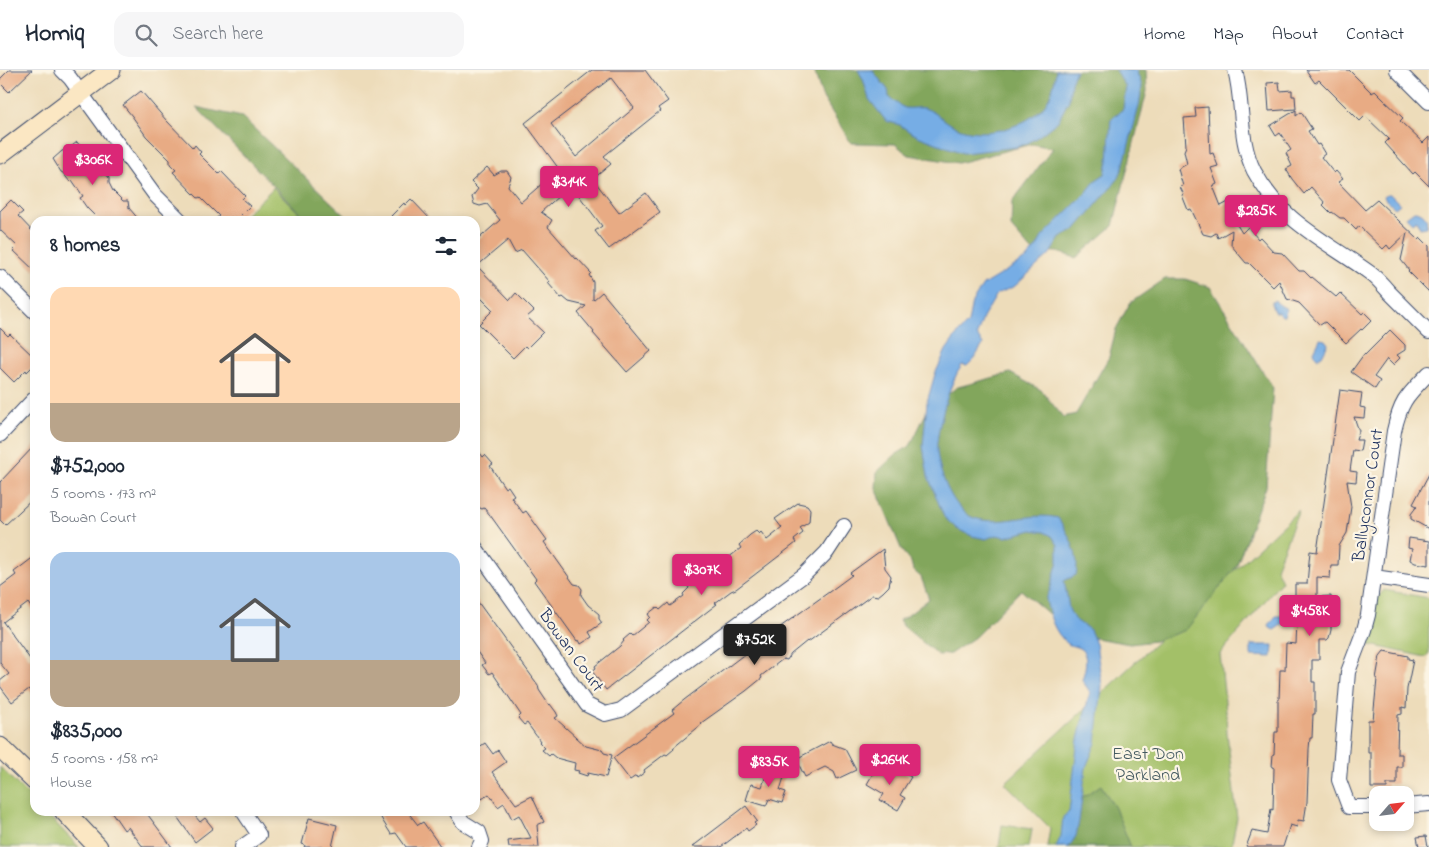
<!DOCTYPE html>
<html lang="en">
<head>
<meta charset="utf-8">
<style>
	body { margin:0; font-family:"Indie Flower",sans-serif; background:#f6f6f7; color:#1f2937; height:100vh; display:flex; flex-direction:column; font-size:19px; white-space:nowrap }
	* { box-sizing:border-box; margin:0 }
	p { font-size:16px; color:#747a83 }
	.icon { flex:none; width:28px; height:28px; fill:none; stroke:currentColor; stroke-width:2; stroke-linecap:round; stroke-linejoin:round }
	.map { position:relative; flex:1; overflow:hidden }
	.drawer { position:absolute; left:30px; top:146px; width:450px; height:600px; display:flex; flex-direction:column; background:#fff; border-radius:15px; box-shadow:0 2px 8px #0003 }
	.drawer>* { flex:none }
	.needle { width:32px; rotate:62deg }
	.buttons { position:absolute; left:1369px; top:716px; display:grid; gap:10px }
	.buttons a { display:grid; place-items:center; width:45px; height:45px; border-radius:10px; background:#fff; box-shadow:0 2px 8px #0003; font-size:25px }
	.price { position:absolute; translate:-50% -42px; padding:0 11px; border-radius:5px; background:#db2777; color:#fff; font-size:16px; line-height:32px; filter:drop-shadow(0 1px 2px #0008) }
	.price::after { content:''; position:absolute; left:50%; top:30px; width:15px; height:11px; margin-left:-8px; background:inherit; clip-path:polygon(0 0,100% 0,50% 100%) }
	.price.active { background:#222; color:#fff }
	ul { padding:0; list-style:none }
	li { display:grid; align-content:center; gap:10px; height:265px; padding:0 20px }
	li span { display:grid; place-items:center; height:155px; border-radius:15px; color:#555 }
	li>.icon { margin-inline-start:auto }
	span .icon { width:90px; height:90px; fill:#fffc; stroke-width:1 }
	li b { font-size:21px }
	h2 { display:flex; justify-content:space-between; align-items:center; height:60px; padding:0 20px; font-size:21px }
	header { display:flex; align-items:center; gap:30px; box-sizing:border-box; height:70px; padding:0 25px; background:#fff; border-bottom:1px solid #e0e1e3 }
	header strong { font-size:24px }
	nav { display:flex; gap:28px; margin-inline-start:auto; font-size:18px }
	.search { width:350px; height:45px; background:#f6f6f7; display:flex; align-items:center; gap:12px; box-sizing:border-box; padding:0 18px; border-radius:15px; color:#747a83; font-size:19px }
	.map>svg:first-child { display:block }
	.green { fill:#a3c068; stroke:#5f7863 }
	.forest { fill:#82a65c; stroke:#4e6a5d }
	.water { fill:#76ade5; stroke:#486ea2 }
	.building { fill:#e8ab84; fill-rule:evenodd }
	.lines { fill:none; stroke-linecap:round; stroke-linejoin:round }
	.street-casing { stroke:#3a496c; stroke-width:16 }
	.secondary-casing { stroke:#3a496c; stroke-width:21 }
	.street { stroke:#fff; stroke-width:14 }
	.secondary { stroke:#fbe7c3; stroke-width:19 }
	.labels { text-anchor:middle; stroke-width:4.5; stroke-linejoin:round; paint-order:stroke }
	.street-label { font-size:18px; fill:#1b2f5e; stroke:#fcf5e5 }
	.park-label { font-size:18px; fill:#445a61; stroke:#fcf5e5 }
</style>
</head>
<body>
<header>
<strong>Homiq</strong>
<div class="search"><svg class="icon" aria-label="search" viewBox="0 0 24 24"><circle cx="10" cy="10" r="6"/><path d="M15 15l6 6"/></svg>Search here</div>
<nav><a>Home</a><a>Map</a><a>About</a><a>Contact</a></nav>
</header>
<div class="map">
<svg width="1429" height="777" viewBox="0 0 1429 777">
	<rect width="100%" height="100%" fill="#fcf5e5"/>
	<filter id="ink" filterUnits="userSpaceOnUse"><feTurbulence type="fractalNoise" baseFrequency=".02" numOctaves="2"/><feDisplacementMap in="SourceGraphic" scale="10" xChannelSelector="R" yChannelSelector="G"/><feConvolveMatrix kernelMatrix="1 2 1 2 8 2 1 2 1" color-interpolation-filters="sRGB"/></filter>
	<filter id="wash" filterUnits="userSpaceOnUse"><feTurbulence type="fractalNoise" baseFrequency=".0096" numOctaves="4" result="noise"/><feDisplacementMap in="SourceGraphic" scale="20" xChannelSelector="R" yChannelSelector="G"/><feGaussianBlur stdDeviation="1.12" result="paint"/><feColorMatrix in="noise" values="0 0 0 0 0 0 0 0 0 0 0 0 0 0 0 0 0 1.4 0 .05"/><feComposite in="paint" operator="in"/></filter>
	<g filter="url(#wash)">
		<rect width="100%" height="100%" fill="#eddcba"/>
		<!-- green -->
		<path class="green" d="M273,117L307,151H239L273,118Z
			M1299,440L1276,498L1282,511L1220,584L1226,641L1227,663L1237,748L1231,777H1047L1050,758L1005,713Z
			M1384,520L1429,528V584L1425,587L1366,574L1373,555L1377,528Z
			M0,697L35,732V741H44L79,777H0Z
			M1002,755L1032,759L1029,777H999Z"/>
		<!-- forest -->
		<path class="forest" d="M814,0H1146L1147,21L1113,156L1076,188L1057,182L1032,181L1011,157L1012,132L1053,78L1032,74L958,93L909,85L895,74L851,73L822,26Z
			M196,37L242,47L351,151H308Z
			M1165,209H1185L1210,217L1273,318L1266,417L1236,497L1186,560L1155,571L1130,574L1072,564L1021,520L975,567L950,584L938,585L903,556L899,550L907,546L929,529L921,507L913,500L911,492L902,481L876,418L877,402L895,385L910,376L930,335L958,317L1010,303L1041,320L1063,347L1076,344L1109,287L1116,259L1130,233Z
			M1101,715L1115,738L1131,777H1065L1075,732Z"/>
		<!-- water -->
		<path class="water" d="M858,0H872L888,20L889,27C893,30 899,36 905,38C911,39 918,37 924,38C938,42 948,56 964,60C988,66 1021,58 1039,41C1050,32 1055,14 1056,0H1076L1071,12L1069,30L1058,51L1039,66L1028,73L1017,77L963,83L920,67L910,62L900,55L886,51L869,29L863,9Z
			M1115,0H1136L1142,16L1139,36L1123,97L1118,109L1075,160L1060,168L1049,185L1015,216L997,224L983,248L977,265L983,275L973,290L967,296L962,295C949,314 940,349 937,372C935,394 951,440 974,448C1002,457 1030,441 1058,448C1069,465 1080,484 1076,505L1064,511L1067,526L1069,539L1074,549L1090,560L1096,574L1102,615L1096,673L1086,697L1079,751L1076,766L1069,777H1056L1061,766L1063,747L1069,742L1078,669L1090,622L1082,610C1085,600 1090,584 1079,578C1075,576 1071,576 1068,574C1054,563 1049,545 1046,529L1050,520L1058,491V475L1052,466L1044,462L1032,460L1006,467L996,465L986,469L972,466L957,459L944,447L928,406L923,376L927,332L935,304L946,280L959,262L968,253L972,232L983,215L1026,189L1036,178L1042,167L1086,123L1096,110L1105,104L1108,91L1111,49L1123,39L1126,17Z
			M1387,124H1390L1400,134L1395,138L1385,129L1384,126Z
			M1414,141C1423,141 1429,148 1426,157L1420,158L1416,150L1412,153L1406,147Z
			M1275,230L1278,234L1287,239L1284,246H1282L1278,242H1274L1271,233Z
			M1320,269L1325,270L1328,274L1322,286L1317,288L1314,281Z
			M1276,546H1282L1286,548V552L1274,560L1270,558L1269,555Z
			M1251,575H1273L1272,587L1251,586Z"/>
		<g id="blocks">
			<!-- building -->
			<path class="building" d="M9,0H32L9,22L0,13V9Z
				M592,0H645L668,31L658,38L660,41L604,86L611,94L593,109L619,143L646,123L660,142L609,179L595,161L602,156L571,115L541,142L552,150L548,157L576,189L577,188L591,203L589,205L593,212V230L602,222L651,281L627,302L593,263L594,262L578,243L586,236L569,232L563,227L561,228L548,213L550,212L522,180L515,183L508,170L477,196L510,230L516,223L534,241L527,247L543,262L527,278L525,276L513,288L479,254L493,240L475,222V172L500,150L487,134L480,136L474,134L472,127L478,119L471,112L487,97L494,105L501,101H507L511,107L508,116L521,132L559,99L525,53ZM611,8L634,38L576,87L551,54Z
				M1306,0H1349L1372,23L1375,21L1383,29L1403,48L1400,51L1423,73L1429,67V116L1415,102L1413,104L1385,73L1389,69L1365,46L1360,51L1319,10L1315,13Z
				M1279,12L1280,21L1292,20V26H1295L1296,39L1269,41L1267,13Z
				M141,21L166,50L193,78L195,75L201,82L199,84L219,104L221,101L245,126L242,129L250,136L235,151H213L219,146L200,127L198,128L192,122L173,102L176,100L170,94V90L146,66L132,46L123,35Z
				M1208,37L1210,84L1213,83L1218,96L1211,98L1217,114L1213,116L1221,136L1232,130L1238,140L1231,145L1242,163L1248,157L1258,169L1260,167L1274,182L1282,183L1299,201H1304L1311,208L1312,207L1336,227L1340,223L1362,244L1364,242L1372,250L1362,260L1361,259L1346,273L1325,252L1320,255L1299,233L1287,229L1279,211L1273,217L1249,193H1246L1231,175L1232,160L1218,168L1216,163L1211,166L1203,164L1191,139L1188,140L1182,125H1184L1180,117L1183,116L1178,99L1187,94L1184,81L1186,76L1184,48L1196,47L1195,38Z
				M1296,40V46L1301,42L1312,59L1308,61L1317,75L1319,74L1325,84L1321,87L1334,103L1336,101L1343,109L1338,112L1365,140L1377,130L1419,170L1421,168L1429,176V222L1408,201L1409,200L1401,190L1407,163L1390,179L1387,175L1383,179L1359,156L1356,160L1344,148H1340L1332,142L1331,143L1323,135L1325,133L1311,117L1304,124L1292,109L1286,99L1292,96L1286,83L1291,80L1280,63L1276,66L1270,56Z
				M77,72L102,104L107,105L109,108V113L113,121L123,131H128L129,138L140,151H100L87,138L80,128L83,126L72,110L70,112L63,103L61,102L53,89L62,81L68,79Z
				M411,129L432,151H396L391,146L404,133L405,135Z
				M11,130L23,142L18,146L35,164V201L13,180L17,176L0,160V141Z
				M0,258L8,266L10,264L35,288V294L27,302L26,300L14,312L0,298Z
				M1390,260L1405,275V280L1397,285L1400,288L1393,295L1387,289L1374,307L1380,311L1375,319L1351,302L1364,284L1365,285Z
				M1340,320L1362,323L1360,337L1365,338L1364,348L1354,347L1359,361L1356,370H1362L1360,381L1353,380L1350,401L1357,402L1356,412L1347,411L1351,437L1347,463L1339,476L1338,495H1331L1330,508L1317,507V527L1331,526V560L1329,568L1327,570H1319V590H1312V612H1315V644H1313L1312,668H1310L1309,679L1307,732L1304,751L1298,750L1297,757L1290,755L1283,777H1246L1252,761L1267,764L1271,739L1273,740L1274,697H1272L1273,684H1274L1275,662H1278V630H1279L1280,600H1285L1286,573L1296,574L1298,530H1295V514H1307L1310,481L1317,482Z
				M35,375V427L5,455L0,450V412Z
				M475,376L483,387L485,385L493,394L490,396L505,418L508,416L514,425L511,427L523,443L526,441L547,470L544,472L574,514L579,515L582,519L581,525L588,535L599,544V549L602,553L589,562L592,567L581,574L579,570L577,571L534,511L536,509L490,445L484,438L482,439L478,437L475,428Z
				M1429,404V459L1411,449V444L1417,436L1413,434Z
				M798,433L807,435L810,439L809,452L800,458L803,463L794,470L796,473L736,519L731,521L715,533L717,534L606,620L592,601L596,598L595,596L620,576L624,571L623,570L630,564L632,566L649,552L647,550L650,547L648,544L657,537L660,540L668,533L670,536L684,526L683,524L689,518L688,516L695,510L697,512L741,478L739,475L750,465L756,461L759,464L761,462L767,470L782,458L775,449Z
				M1409,468L1429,471V495L1415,493L1410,490L1412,479L1408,478Z
				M883,479L885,498L891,506L889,516L883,522L878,526L872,525L808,572L807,571L791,584L787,590L783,589L761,606L762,608L746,621L701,653L702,654L673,678L674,679L667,685L665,684L644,700L645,702L637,708L636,706L630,710L613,688L674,643L672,640L684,630L783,555L829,522L852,505L850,503Z
				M35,486V543L28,533L3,552L30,589L35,585V628L29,619L12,632L0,616V611L9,604L0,593V517L16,505L14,502Z
				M475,528L538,615L539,620L549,635L550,634L556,642L558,646L555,648L586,676L602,680L604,683L612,685L606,707L588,703L587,706L578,703L579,701L574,700L575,693L556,688L551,684L549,686L542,680L545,678L539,672L540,671L527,653L524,655L518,648L521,645L492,602L489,604L482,595L485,593L475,579Z
				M1384,581L1408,586V589L1413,590L1407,619L1406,638L1402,637V644L1398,645L1397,684H1402V697H1397V714H1387V718H1371V683H1368V650H1373L1377,609H1376L1380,586Z
				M830,671L832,674L845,679L856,700L837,709L834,702L825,697L805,707L796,689Z
				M485,673L493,684L498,680L506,692L492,702L516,734L532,726L544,752L537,755L539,777H509L508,771L531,768L519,745L512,749L504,733L498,737L489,724L482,729L475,719V680Z
				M878,695L895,705L898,699L911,707L900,725L905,728L898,740L880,730L884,724L867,714Z
				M769,696L786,701L780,720L786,722L782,733L769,729L766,736L746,730L751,714L762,717Z
				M746,736L757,751L754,753L756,755L748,761L746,758L721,777H692Z
				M111,741H145L172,777H143L128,757L124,760Z
				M187,741H191L200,752L205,748L213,758L195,772L178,748Z
				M385,741H407L418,755L423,752L441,777H406L396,763L391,764L384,753L380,746Z
				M309,748L337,755L332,777H304L305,775L302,774Z
				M1426,766L1428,777H1419L1417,767Z"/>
		</g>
	</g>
	<g filter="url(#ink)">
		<use href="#blocks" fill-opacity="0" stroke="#3a496c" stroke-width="1"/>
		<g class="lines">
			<defs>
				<path id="street" d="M62,0L70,8L155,125L181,151
					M1235,0C1244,33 1238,69 1254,101C1282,153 1325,170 1370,203C1377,208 1383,215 1389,222C1402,235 1416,249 1429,262
					M1397,0L1429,32
					M0,207L35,242
					M0,365L35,328
					M475,477L587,635L605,644L621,640L804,505L827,482L844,456
					M1374,507L1429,515
					M1405,736L1429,734
					M1378,737H1349L1339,710L1348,602L1364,560L1368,545L1394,361C1401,330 1407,326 1429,303
					M456,741L463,752L479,762L482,771L479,777
					M242,777L259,765L243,741"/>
				<path id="secondary" d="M0,84L111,0
					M0,677L35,711
					M64,741L98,777"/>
			</defs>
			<!-- street casing -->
			<use href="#street" class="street-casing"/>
			<!-- secondary casing -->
			<use href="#secondary" class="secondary-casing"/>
			<!-- street -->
			<use href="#street" class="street"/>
			<!-- secondary -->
			<use href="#secondary" class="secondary"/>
		</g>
	</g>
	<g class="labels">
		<!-- street labels -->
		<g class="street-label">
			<text transform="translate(1367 425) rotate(-82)" y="6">Ballyconnor Court</text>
			<text transform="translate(572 580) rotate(54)" y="6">Bowan Court</text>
		</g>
		<!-- park labels -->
		<g class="park-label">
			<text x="1148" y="689">East Don<tspan x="1148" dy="21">Parkland</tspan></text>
		</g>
	</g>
</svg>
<div class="buttons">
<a><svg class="needle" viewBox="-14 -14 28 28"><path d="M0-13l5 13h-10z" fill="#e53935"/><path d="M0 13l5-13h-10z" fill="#747a83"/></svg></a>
</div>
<b class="price" style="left:93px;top:116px">$306K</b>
<b class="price" style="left:569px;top:138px">$314K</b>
<b class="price" style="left:1256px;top:167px">$285K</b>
<b class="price" style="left:702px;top:526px">$307K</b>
<b class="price" style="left:1310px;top:567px">$458K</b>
<b class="price active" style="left:755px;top:596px">$752K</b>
<b class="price" style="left:890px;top:716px">$264K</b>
<b class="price" style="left:769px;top:718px">$835K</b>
<section class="drawer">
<h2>8 homes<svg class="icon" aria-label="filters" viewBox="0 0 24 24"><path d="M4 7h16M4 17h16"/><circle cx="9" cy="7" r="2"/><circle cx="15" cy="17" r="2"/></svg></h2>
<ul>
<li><span style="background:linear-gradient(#ffd9b3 75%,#b9a48a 0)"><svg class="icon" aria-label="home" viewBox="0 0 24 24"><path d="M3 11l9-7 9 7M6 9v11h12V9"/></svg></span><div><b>$752,000</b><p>5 rooms · 173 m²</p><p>Bowan Court</p></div></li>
<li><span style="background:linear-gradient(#a9c7e8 70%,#b9a48a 0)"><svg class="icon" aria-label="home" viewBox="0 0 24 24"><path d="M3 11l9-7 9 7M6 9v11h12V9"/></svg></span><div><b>$835,000</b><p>5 rooms · 158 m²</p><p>House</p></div></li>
</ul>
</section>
</div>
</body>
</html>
